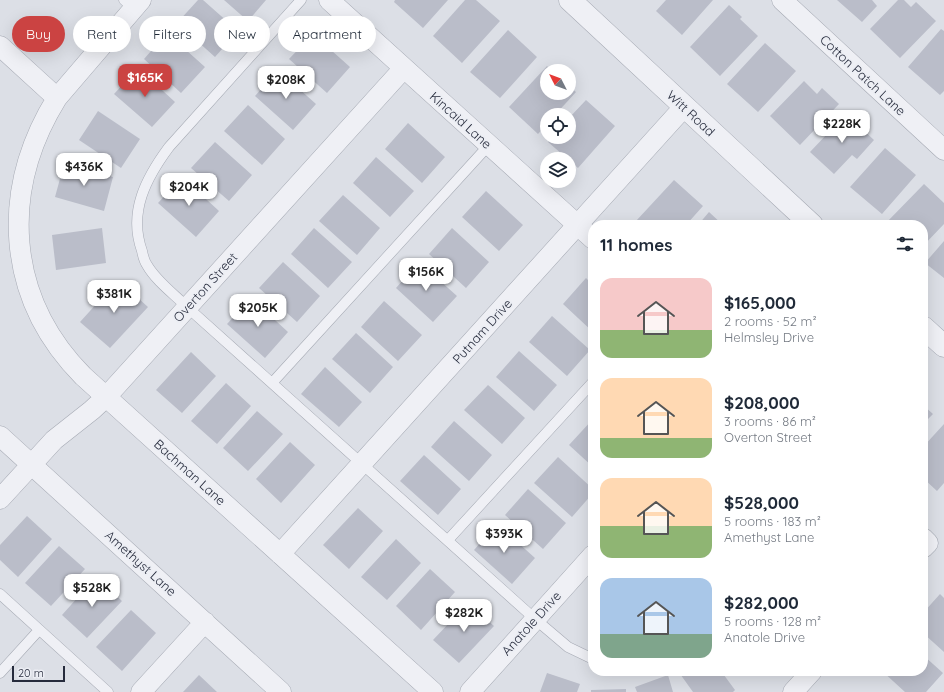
<!DOCTYPE html>
<html lang="en">
<head>
<meta charset="utf-8">
<style>
	body { margin:0; font-family:Quicksand,sans-serif; background:#f6f6f7; color:#1f2937; height:100vh; display:flex; flex-direction:column; font-size:15px; white-space:nowrap }
	* { box-sizing:border-box; margin:0 }
	p { font-size:13px; color:#747a83 }
	.icon { flex:none; width:22px; height:22px; fill:none; stroke:currentColor; stroke-width:2; stroke-linecap:round; stroke-linejoin:round }
	.map { position:relative; flex:1; overflow:hidden }
	.sheet { position:absolute; left:588px; top:220px; width:340px; height:456px; display:flex; flex-direction:column; background:#fff; border-radius:16px; box-shadow:0 4px 16px #0002 }
	.sheet>* { flex:none }
	.guide { position:absolute; left:12px; top:16px; width:380px; height:36px; display:flex; gap:8px }
	.needle { width:26px; rotate:312deg }
	.fabs { position:absolute; left:540px; top:64px; display:grid; gap:8px }
	.fabs a { display:grid; place-items:center; width:36px; height:36px; border-radius:50%; background:#fff; box-shadow:0 4px 16px #0002; font-size:20px }
	.scale { position:absolute; left:12px; bottom:10px; width:53px; box-sizing:border-box; padding-left:4px; border:2px solid #262b3c; border-top:0; font-size:11px; line-height:14px; white-space:nowrap; color:#262b3c; -webkit-text-stroke:3px #eceef4; paint-order:stroke }
	.price { position:absolute; translate:-50% -34px; padding:0 9px; border-radius:8px; background:#fff; color:#222; font-size:13px; line-height:26px; filter:drop-shadow(0 1px 2px #0008) }
	.price::after { content:''; position:absolute; left:50%; top:24px; width:12px; height:9px; margin-left:-6px; background:inherit; clip-path:polygon(0 0,100% 0,50% 100%) }
	.price.selected { background:#cb4342; color:#fff }
	ul { padding:0; list-style:none }
	li { display:flex; align-items:center; gap:12px; height:100px; padding:0 12px }
	li span { display:grid; place-items:center; flex:none; width:112px; height:80px; border-radius:12px; color:#555 }
	li>.icon { margin-inline-start:auto }
	span .icon { width:48px; height:48px; fill:#fffc; stroke-width:1 }
	li b { font-size:17px }
	h2 { display:flex; justify-content:space-between; align-items:center; height:48px; padding:0 12px; font-size:17px }
	.tag { padding:0 14px; border-radius:18px; background:#fff; box-shadow:0 4px 16px #0002; font-size:14px; line-height:36px }
	.tag.selected { background:#cb4342; color:#fff }
	.map>svg:first-child { display:block }
	.building { fill:#babdc9 }
	.lines { fill:none; stroke-linecap:round; stroke-linejoin:round }
	.service-casing { stroke:#a5a9b3; stroke-width:11 }
	.minor-casing { stroke:#a5a9b3; stroke-width:21 }
	.tertiary-casing { stroke:#a5a9b3; stroke-width:23 }
	.service { stroke:#eff0f5; stroke-width:10 }
	.minor { stroke:#eff0f5; stroke-width:20 }
	.tertiary { stroke:#eff0f5; stroke-width:22 }
	.labels { text-anchor:middle; stroke-width:3.5; stroke-linejoin:round; paint-order:stroke }
	.street-label { font-size:13px; fill:#262b3c; stroke:#eceef4 }
</style>
</head>
<body>
<div class="map">
<svg width="944" height="692" viewBox="0 0 944 692">
	<rect width="100%" height="100%" fill="#dcdfe6"/>
	<!-- building -->
	<path class="building" d="M198,0H203L238,31L215,57L177,23Z
		M224,0H266L248,21Z
		M395,0H448L423,28L394,2Z
		M465,0H476L500,21L462,63L433,36Z
		M666,0H713L682,35L656,11Z
		M837,0H872L877,6L862,22Z
		M898,0H904L911,7L916,2L936,21L900,58L870,29Z
		M729,5L742,17L740,19L758,36L720,76L690,47Z
		M941,29L944,31V91L940,95L908,67Z
		M508,30L537,57L500,98L470,72Z
		M167,33L205,67L181,93L144,59Z
		M313,34L350,67L327,93L289,59Z
		M765,43L796,71L758,112L727,84Z
		M547,66L552,71H547V93H569V86L576,92L555,115H547V124L538,134L509,107Z
		M138,68L175,102L152,127L114,94Z
		M278,70L316,104L293,130L255,96Z
		M804,81L817,94L822,88L839,104L800,145L770,116Z
		M586,100L615,126L578,168L548,142L552,137H569V118Z
		M248,105L285,139L262,165L224,131Z
		M98,111L140,139L121,168L79,140Z
		M846,114L874,140L857,159L852,155L834,174L810,152Z
		M408,123L445,157L422,183L385,149Z
		M215,142L252,175L229,201L191,168Z
		M885,148L916,175L882,214L850,187Z
		M376,157L414,191L390,217L353,183Z
		M64,164L113,177L104,211L55,197Z
		M182,177L219,211L196,237L158,203Z
		M674,180L703,206L686,225H640L636,221Z
		M924,184L944,203V224L923,246V225L885,224Z
		M486,191L523,225L499,251L462,217Z
		M343,195L380,228L357,255L319,221Z
		M709,212L723,225H698Z
		M102,228L106,263L56,270L52,235Z
		M314,228L352,262L328,288L291,254Z
		M452,228L489,262L466,288L429,254Z
		M944,241V278L925,263Z
		M283,262L320,296L297,322L259,288Z
		M419,262L457,296L433,322L396,288Z
		M586,278L593,285V332L563,304Z
		M118,280L148,307L110,348L80,322Z
		M251,298L288,332L265,358L227,324Z
		M384,301L422,335L398,361L361,327Z
		M552,316L590,350L567,376L529,342Z
		M356,333L393,367L370,393L332,359Z
		M519,351L557,385L534,411L496,377Z
		M191,352L216,376L182,413L156,390Z
		M325,367L362,402L339,427L301,394Z
		M226,383L251,406L217,444L191,421Z
		M488,385L525,418L502,444L464,410Z
		M923,405L933,414L923,424Z
		M257,411L283,434L248,471L223,448Z
		M593,419V467L569,445Z
		M454,421L492,455L469,481L431,447Z
		M944,424V483L937,491L923,478V447Z
		M290,442L315,465L281,503L256,479Z
		M424,455L461,489L438,515L400,481Z
		M558,457L593,489V493L572,517L534,483Z
		M528,489L566,523L543,549L505,515Z
		M358,508L383,531L349,569L323,545Z
		M27,516L52,539L18,577L0,560V545Z
		M497,524L535,558L512,584L474,550Z
		M396,539L421,563L387,600L361,577Z
		M59,546L85,569L51,606L25,583Z
		M430,569L455,592L421,630L396,606Z
		M96,577L122,601L87,638L62,615Z
		M940,594L944,598V652L923,633V613Z
		M468,603L494,626L459,663L433,640Z
		M131,610L156,633L122,671L96,647Z
		M923,655L943,673L926,692H905L882,671H923Z
		M678,671H721L735,690L733,692H693Z
		M547,673L580,684L577,692H540Z
		M199,675L217,692H183Z
		M668,675L673,692H637L635,687Z
		M626,689V692H591V690Z"/>
	<g class="lines">
		<defs>
			<path id="service" d="M124,0L133,8
				M301,0L169,147C146,178 128,212 142,251C143,256 144,261 147,265C156,281 174,294 187,307L535,619L568,647L593,659
				M272,383L489,145
				M448,540L593,382
				M0,594L108,692
				M0,673L39,630"/>
			<path id="minor" d="M141,0L57,98C0,190 5,297 83,376L433,692
				M329,0L593,239
				M782,0L944,150
				M0,46L57,98
				M0,436L281,692
				M0,499L54,440L92,410L107,396L404,68
				M923,538L928,543L923,548
				M280,554L684,107
				M141,692L205,622
				M470,692L593,555
				M793,692L812,671"/>
			<path id="tertiary" d="M570,0L812,225
				M923,327L944,346"/>
		</defs>
		<!-- service casing -->
		<use href="#service" class="service-casing"/>
		<!-- minor casing -->
		<use href="#minor" class="minor-casing"/>
		<!-- tertiary casing -->
		<use href="#tertiary" class="tertiary-casing"/>
		<!-- service -->
		<use href="#service" class="service"/>
		<!-- minor -->
		<use href="#minor" class="minor"/>
		<!-- tertiary -->
		<use href="#tertiary" class="tertiary"/>
	</g>
	<g class="labels">
		<!-- street labels -->
		<g class="street-label">
			<text transform="translate(863 75) rotate(43)" y="5">Cotton Patch Lane</text>
			<text transform="translate(691 113) rotate(43)" y="5">Witt Road</text>
			<text transform="translate(461 120) rotate(42)" y="5">Kincaid Lane</text>
			<text transform="translate(205 287) rotate(-48)" y="5">Overton Street</text>
			<text transform="translate(482 331) rotate(-48)" y="5">Putnam Drive</text>
			<text transform="translate(190 472) rotate(42)" y="5">Bachman Lane</text>
			<text transform="translate(141 563) rotate(42)" y="5">Amethyst Lane</text>
			<text transform="translate(531 623) rotate(-48)" y="5">Anatole Drive</text>
		</g>
	</g>
</svg>
<div class="fabs">
<a><svg class="needle" viewBox="-14 -14 28 28"><path d="M0-13l5 13h-10z" fill="#e53935"/><path d="M0 13l5-13h-10z" fill="#747a83"/></svg></a>
<a><svg class="icon" aria-label="locate" viewBox="0 0 24 24"><circle cx="12" cy="12" r="6"/><path d="M12 2v4M12 18v4M2 12h4M18 12h4"/></svg></a>
<a><svg class="icon" aria-label="layers" viewBox="0 0 24 24"><path d="M12 4l9 5-9 5-9-5zM3 14l9 5 9-5"/></svg></a>
</div>
<div class="scale">20 m</div>
<b class="price selected" style="left:145px;top:98px">$165K</b>
<b class="price" style="left:286px;top:100px">$208K</b>
<b class="price" style="left:842px;top:144px">$228K</b>
<b class="price" style="left:84px;top:187px">$436K</b>
<b class="price" style="left:189px;top:207px">$204K</b>
<b class="price" style="left:426px;top:292px">$156K</b>
<b class="price" style="left:114px;top:314px">$381K</b>
<b class="price" style="left:258px;top:328px">$205K</b>
<b class="price" style="left:504px;top:554px">$393K</b>
<b class="price" style="left:92px;top:608px">$528K</b>
<b class="price" style="left:464px;top:633px">$282K</b>
<div class="guide">
<a class="tag selected">Buy</a>
<a class="tag">Rent</a>
<a class="tag">Filters</a>
<a class="tag">New</a>
<a class="tag">Apartment</a>
</div>
<section class="sheet">
<h2>11 homes<svg class="icon" aria-label="filters" viewBox="0 0 24 24"><path d="M4 7h16M4 17h16"/><circle cx="9" cy="7" r="2"/><circle cx="15" cy="17" r="2"/></svg></h2>
<ul>
<li><span style="background:linear-gradient(#f6c9c9 65%,#8fb573 0)"><svg class="icon" aria-label="home" viewBox="0 0 24 24"><path d="M3 11l9-7 9 7M6 9v11h12V9"/></svg></span><div><b>$165,000</b><p>2 rooms · 52 m²</p><p>Helmsley Drive</p></div></li>
<li><span style="background:linear-gradient(#ffd9b3 75%,#8fb573 0)"><svg class="icon" aria-label="home" viewBox="0 0 24 24"><path d="M3 11l9-7 9 7M6 9v11h12V9"/></svg></span><div><b>$208,000</b><p>3 rooms · 86 m²</p><p>Overton Street</p></div></li>
<li><span style="background:linear-gradient(#ffd9b3 60%,#8fb573 0)"><svg class="icon" aria-label="home" viewBox="0 0 24 24"><path d="M3 11l9-7 9 7M6 9v11h12V9"/></svg></span><div><b>$528,000</b><p>5 rooms · 183 m²</p><p>Amethyst Lane</p></div></li>
<li><span style="background:linear-gradient(#a9c7e8 70%,#7fa58c 0)"><svg class="icon" aria-label="home" viewBox="0 0 24 24"><path d="M3 11l9-7 9 7M6 9v11h12V9"/></svg></span><div><b>$282,000</b><p>5 rooms · 128 m²</p><p>Anatole Drive</p></div></li>
</ul>
</section>
</div>
</body>
</html>
